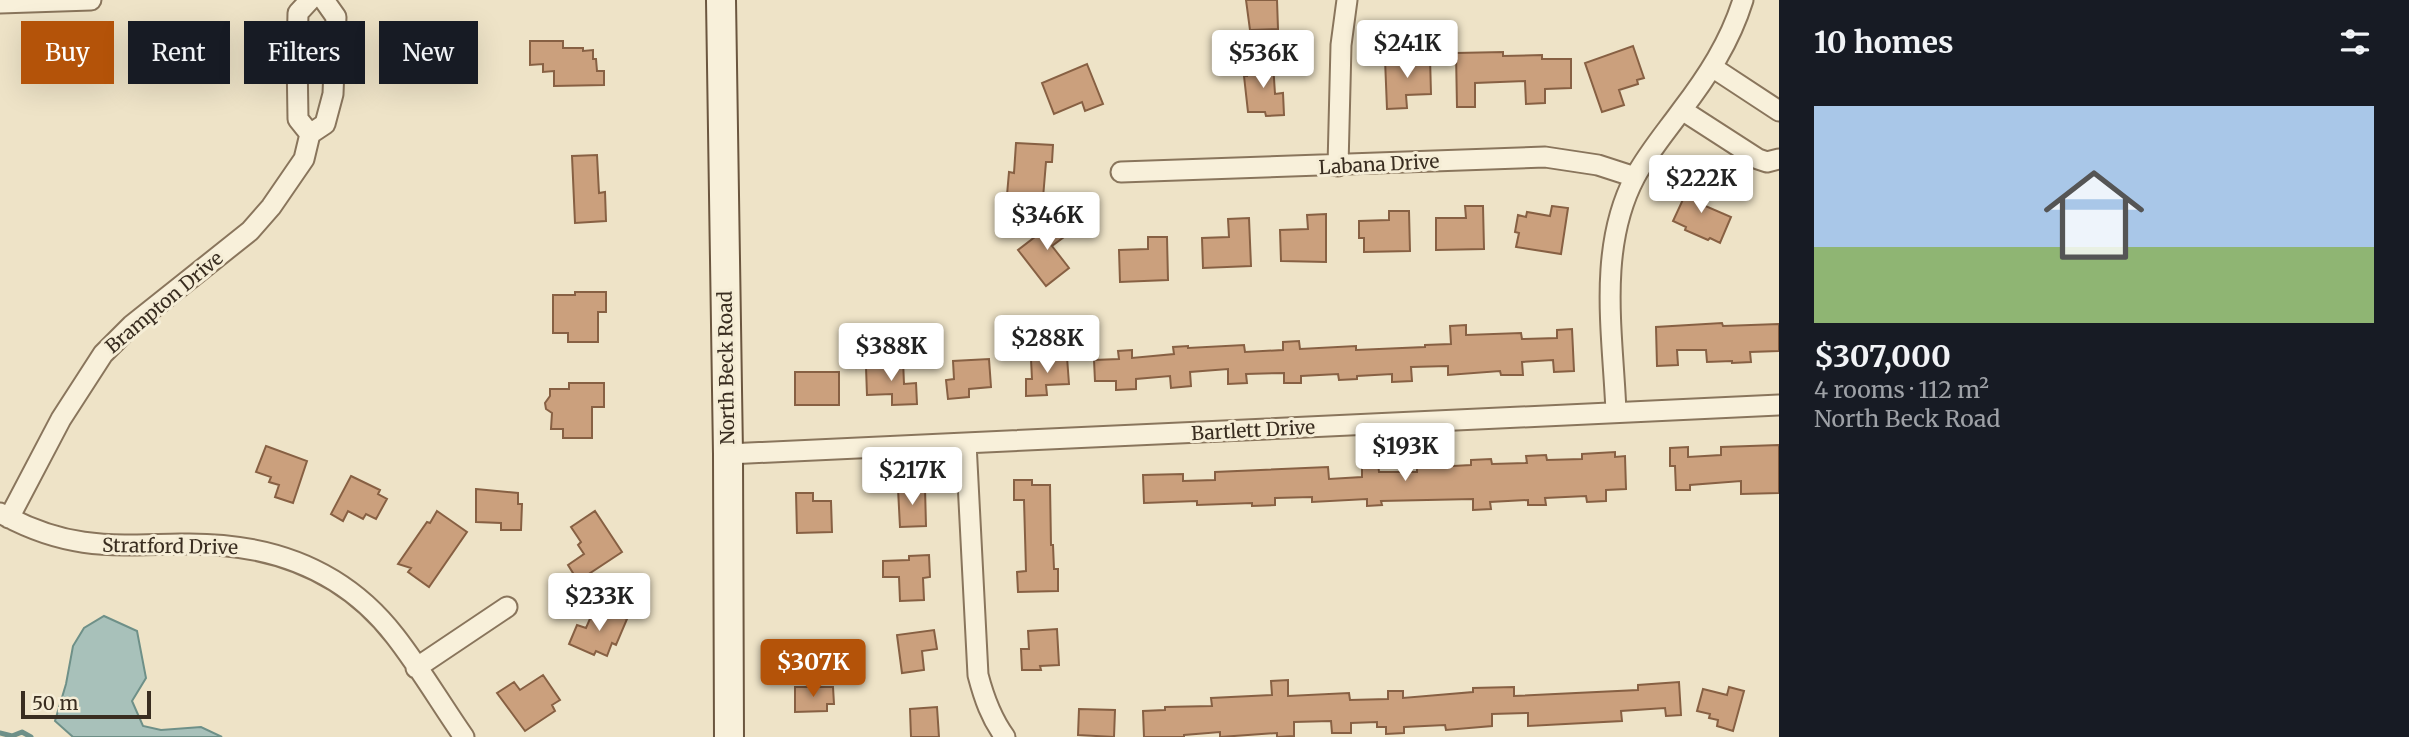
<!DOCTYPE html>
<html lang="en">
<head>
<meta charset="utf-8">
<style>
	body { margin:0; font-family:Merriweather,serif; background:#20242c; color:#f1f3f6; height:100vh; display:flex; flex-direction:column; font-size:26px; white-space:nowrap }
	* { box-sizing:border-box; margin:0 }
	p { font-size:23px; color:#9ea1a6 }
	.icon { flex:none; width:38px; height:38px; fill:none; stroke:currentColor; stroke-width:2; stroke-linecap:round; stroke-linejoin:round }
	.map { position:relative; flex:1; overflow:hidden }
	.details { display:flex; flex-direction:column; background:#171b24; width:630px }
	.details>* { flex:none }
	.hud { position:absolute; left:21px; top:21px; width:665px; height:63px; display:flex; gap:14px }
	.scale { position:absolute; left:21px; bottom:18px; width:130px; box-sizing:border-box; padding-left:7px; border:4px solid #392d20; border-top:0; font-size:19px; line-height:24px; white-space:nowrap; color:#392d20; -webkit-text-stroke:5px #f5edd6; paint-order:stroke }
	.price { position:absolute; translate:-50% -60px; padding:0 16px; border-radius:7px; background:#fff; color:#222; font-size:23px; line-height:46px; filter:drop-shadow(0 2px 4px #0008) }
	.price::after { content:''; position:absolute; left:50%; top:42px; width:21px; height:16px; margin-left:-10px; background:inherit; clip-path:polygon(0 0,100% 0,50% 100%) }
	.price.selected { background:#b45309; color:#fff }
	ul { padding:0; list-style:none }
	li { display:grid; align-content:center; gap:14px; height:371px; padding:0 35px }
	li span { display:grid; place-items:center; height:217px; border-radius:0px; color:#555 }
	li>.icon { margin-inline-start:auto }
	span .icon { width:126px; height:126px; fill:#fffc; stroke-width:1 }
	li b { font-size:30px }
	h2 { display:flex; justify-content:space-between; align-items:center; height:84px; padding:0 35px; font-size:30px }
	.chip { padding:0 24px; border-radius:0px; background:#171b24; box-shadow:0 7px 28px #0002; font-size:24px; line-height:63px }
	.chip.selected { background:#b45309; color:#fff }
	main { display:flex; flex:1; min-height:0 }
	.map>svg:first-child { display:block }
	.water { fill:#a8c1ba; stroke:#6e9088; stroke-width:2 }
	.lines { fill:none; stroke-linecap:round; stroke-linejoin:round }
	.stream { stroke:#6e9088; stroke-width:5 }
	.building { fill:#cba07d; stroke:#876043; stroke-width:2 }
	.street-casing { stroke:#89755c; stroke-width:23 }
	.secondary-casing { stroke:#6b563f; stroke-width:32 }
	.street { stroke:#f8f0da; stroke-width:19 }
	.secondary { stroke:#f8f0da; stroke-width:28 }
	.labels { text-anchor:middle; stroke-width:6; stroke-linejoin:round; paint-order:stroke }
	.street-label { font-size:19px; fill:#392d20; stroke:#f5edd6 }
</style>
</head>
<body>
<main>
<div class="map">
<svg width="1779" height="737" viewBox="0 0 1779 737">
	<rect width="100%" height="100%" fill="#eee3c7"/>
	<!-- water -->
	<path class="water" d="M104,616L137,631L146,678L132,701L143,726L161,730L201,727L222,737H73L55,721L66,684L73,646L84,628Z"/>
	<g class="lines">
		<!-- stream -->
		<path class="stream" d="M0,733L12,736L22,732L31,737"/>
	</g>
	<!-- building -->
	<path class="building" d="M1246,0H1277L1278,29L1250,30Z
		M530,41H563V48H583V51L593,50V59H596L597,71H604V85L554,86V71L543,72V64L530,65Z
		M1633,46L1644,78L1637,80L1638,84L1619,90L1624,105L1602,112L1585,63Z
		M1503,52V56L1542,55V59H1571V88L1545,89V103L1526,104L1525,81L1475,83V107H1457L1456,53Z
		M1430,57L1431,94L1406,95L1407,108L1387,109L1385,59Z
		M1273,63L1275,94L1283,93L1284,115L1266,116L1265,112H1248L1244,76H1247L1246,64Z
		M1087,64L1103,104L1085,111L1082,102L1054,114L1042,83Z
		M1016,143L1053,145L1052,162H1046L1043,198L1007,195L1009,172L1014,173Z
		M597,155L599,193L605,192L606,221L575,223L572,156Z
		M1692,180L1711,188L1703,205L1731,217L1720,243L1710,238L1708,240L1685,230L1686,227L1673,221Z
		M1465,206H1483L1484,249L1436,250V218H1466Z
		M1552,206L1568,208L1561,254L1516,247L1519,233L1515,232L1518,215L1526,217L1527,212L1550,216Z
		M1389,211H1409L1410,251L1364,252V238H1359V221L1389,220Z
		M1326,214V262L1281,261L1280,230L1308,229L1307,215Z
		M1061,217L1072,231L1052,246L1069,268L1046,286L1018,250Z
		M1249,218L1251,266L1203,268L1202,238L1229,237L1228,219Z
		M1148,237H1167L1168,280L1120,282L1119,250L1148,249Z
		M575,292H606V312H598V342H568V333H553V295H575Z
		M1722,323L1723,326L1779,324V351L1750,352L1751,362L1732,363V361L1707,362L1706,350H1677L1678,365L1657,366L1656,327Z
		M1466,325V335L1521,333L1522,339L1557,338V330L1572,329L1574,371L1554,372L1553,360L1522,362L1523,375H1501L1500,371L1448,375V366L1411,367L1412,381L1392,382V374L1357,376V379L1339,380L1338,374L1301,376V383H1284V373L1246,374L1247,383L1228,384V369L1190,372L1191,386L1171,388L1170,376L1136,379V389L1116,390V381H1095L1094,360L1119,359L1118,351L1132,350V358L1174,354L1173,347L1188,346V348L1244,345L1245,352L1283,350V342L1299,341L1300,349L1356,346V350L1425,347V345L1451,344L1450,326Z
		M1067,357L1069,384L1046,385L1047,395L1026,396V379H1032L1031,359Z
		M989,359L991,387L969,389V397L948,399L946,380L954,379L953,361Z
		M903,360L904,384L916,383L917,404L892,405V394L867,395L866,367L889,366V361Z
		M795,372H839V405H795Z
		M569,383H604V407H592V438H563V429H551L552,413L546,409L545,403L550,396V389H569Z
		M1779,445V493L1741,494V481L1690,485V490H1676L1675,466H1670V448L1688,447V457L1721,455V447Z
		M266,446L307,461L293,503L275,497L279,485L269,482L271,477L256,472Z
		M1615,452V457L1625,456L1626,489L1606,490V501L1587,502L1586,496L1545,498L1546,505H1528V500L1490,502L1491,509L1473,510V499L1381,501L1382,505L1367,506V499L1312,502V497L1275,498V505L1252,506V503L1197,505V501L1144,503L1143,475L1183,474V481L1215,480V472L1328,467L1329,479L1362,477V464L1378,463L1379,472H1417V463L1435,462V467L1471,465V460L1491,459L1492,464L1527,463L1526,456L1546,455L1547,460L1582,459V454Z
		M351,476L380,490L378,494L387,499L376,519L366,514L363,519L348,511L343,521L331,514Z
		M1014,480H1032V485H1050L1051,545H1053L1054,569H1058V591L1018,592L1017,572L1026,571L1024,500H1014Z
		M925,488L926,526L900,527L898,489Z
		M476,489L518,493V504H522L521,530H501V523L476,522Z
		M796,493H813V501H831L832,532L797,533Z
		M437,511L467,532L429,587L408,572L411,568L398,564L427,522L430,523Z
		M595,511L622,552L578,581L568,565L584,554L578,545L581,542L571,527Z
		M929,555L930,577L923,578L924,600L900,601L899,577H883V561L909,560V556Z
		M601,608L627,619L616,645L612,643L607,656L596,651L594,655L569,644L577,625L586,628L592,614L598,617Z
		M1057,629L1059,665L1040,666L1041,670H1022L1021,649H1029L1028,631Z
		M934,630L937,649L922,651L924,670L902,673L897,635Z
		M543,675L560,700L552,705L555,711L525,731L497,693L514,682L520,690Z
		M1288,680V696L1349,693L1350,700L1388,699V691H1403V698L1473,692V688L1514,687V696L1638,690V685L1679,682L1681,715L1666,716L1665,708L1621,711L1622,721L1528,726V713L1492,714V726L1446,730L1445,725L1404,727V733L1386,734V727H1377V722L1351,723V733H1332L1331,721L1294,722V736L1277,737V733L1220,737V732L1184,735V737H1144L1143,711L1165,710V707L1212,706L1211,698L1272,695L1271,681Z
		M795,687H833L834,704H827V711L795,712Z
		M1729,687L1744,691L1733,731L1717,726L1718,720L1709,718L1710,714L1697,711L1703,689L1727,695Z
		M937,707L939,737H911L910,709Z
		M1079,709L1115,710L1114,737L1078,735Z"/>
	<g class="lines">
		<defs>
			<path id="street" d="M0,3L91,0
				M1712,67L1779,111
				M1682,110L1758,159L1767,162L1779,159
				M310,134L298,119L297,56L298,13L310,0
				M1338,166L1341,45L1347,0
				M1121,172L1545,157L1598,165L1635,177
				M1616,412C1613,335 1597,249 1635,177C1648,153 1665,133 1681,111C1707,77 1730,42 1743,0
				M966,443L978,675C984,698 991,718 1005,737
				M728,454L1779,405
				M0,513C65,549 108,546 180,544C265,542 341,566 395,636C420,668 441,704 464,737
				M9,518L61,419L103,354L132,325L250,231L271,207L304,159L310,134L325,124L333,94L336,17L324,0
				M416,668L507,607"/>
			<path id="secondary" d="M721,0L728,454L729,737"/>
		</defs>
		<!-- street casing -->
		<use href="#street" class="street-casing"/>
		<!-- secondary casing -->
		<use href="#secondary" class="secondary-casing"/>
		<!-- street -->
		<use href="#street" class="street"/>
		<!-- secondary -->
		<use href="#secondary" class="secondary"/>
	</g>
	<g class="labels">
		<!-- street labels -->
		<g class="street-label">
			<text transform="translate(1379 164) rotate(-3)" y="7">Labana Drive</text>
			<text transform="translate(164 302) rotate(-40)" y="7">Brampton Drive</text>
			<text transform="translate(726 368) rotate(-91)" y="7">North Beck Road</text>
			<text transform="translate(1253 430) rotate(-3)" y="7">Bartlett Drive</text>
			<text transform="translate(170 546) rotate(1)" y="7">Stratford Drive</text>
		</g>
	</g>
</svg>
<div class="scale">50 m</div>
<b class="price" style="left:1407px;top:80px">$241K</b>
<b class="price" style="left:1263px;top:90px">$536K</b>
<b class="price" style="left:1701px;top:215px">$222K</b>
<b class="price" style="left:1047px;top:252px">$346K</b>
<b class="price" style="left:1047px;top:375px">$288K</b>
<b class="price" style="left:891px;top:383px">$388K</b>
<b class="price" style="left:1405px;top:483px">$193K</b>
<b class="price" style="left:912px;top:507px">$217K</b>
<b class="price" style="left:599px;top:633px">$233K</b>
<b class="price selected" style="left:813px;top:699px">$307K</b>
<div class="hud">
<a class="chip selected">Buy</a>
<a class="chip">Rent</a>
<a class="chip">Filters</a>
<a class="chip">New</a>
</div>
</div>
<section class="details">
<h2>10 homes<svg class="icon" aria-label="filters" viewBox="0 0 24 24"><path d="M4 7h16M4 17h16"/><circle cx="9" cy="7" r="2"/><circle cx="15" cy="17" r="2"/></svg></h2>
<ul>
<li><span style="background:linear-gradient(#a9c7e8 65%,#8fb573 0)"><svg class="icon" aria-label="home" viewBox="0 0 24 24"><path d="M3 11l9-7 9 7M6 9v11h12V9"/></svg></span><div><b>$307,000</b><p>4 rooms · 112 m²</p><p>North Beck Road</p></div></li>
</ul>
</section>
</main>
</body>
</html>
